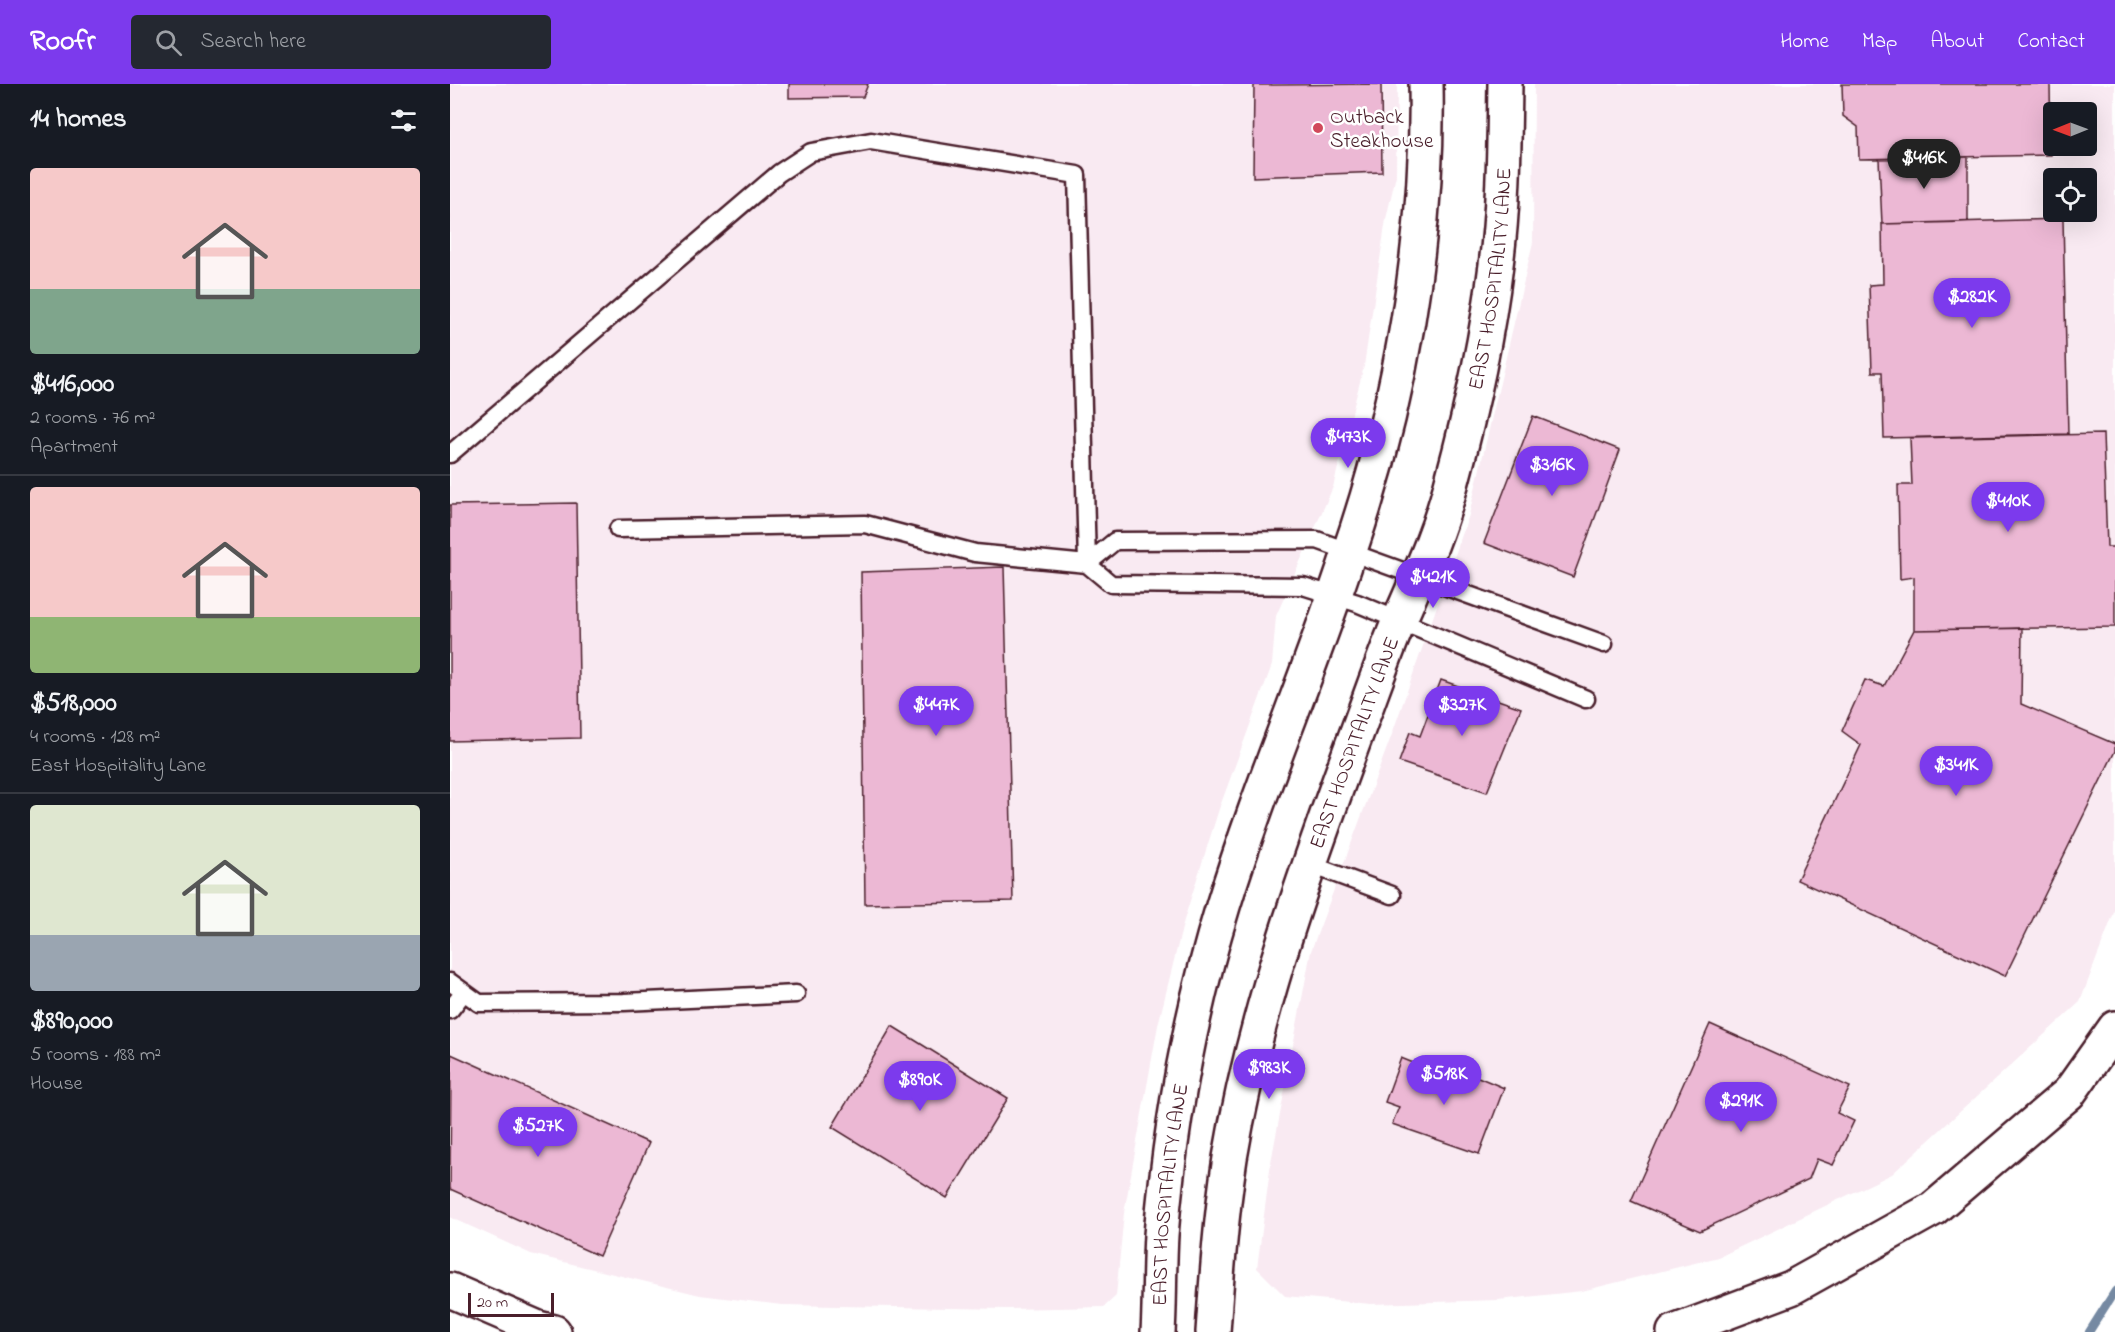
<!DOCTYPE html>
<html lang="en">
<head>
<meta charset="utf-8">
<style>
	body { margin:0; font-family:"Indie Flower",sans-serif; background:#242831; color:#f1f3f6; height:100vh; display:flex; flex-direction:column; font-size:22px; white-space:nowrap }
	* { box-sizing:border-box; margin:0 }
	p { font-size:20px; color:#9ea1a6 }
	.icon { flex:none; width:33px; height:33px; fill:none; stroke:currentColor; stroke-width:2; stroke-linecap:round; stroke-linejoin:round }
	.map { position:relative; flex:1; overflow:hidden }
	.details { display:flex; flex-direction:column; background:#171b24; width:450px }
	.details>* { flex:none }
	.needle { width:39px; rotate:269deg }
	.buttons { position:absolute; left:1593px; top:18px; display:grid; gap:12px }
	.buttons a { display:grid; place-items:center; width:54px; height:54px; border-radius:6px; background:#171b24; box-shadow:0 6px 24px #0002; font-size:30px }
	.scale { position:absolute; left:18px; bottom:15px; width:86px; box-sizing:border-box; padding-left:6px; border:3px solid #4a1f2b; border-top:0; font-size:16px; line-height:21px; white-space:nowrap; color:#4a1f2b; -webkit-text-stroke:4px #fff; paint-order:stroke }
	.price { position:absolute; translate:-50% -51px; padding:0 14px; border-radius:21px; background:#7c3aed; color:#fff; font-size:20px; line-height:39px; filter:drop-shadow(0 2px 3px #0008) }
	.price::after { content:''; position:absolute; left:50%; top:36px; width:18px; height:14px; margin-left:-9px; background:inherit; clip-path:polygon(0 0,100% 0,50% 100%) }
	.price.current { background:#222; color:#fff }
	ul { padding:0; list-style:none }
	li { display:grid; align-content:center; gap:12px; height:318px; padding:0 30px }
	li+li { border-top:2px solid #363941 }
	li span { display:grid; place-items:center; height:186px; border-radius:6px; color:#555 }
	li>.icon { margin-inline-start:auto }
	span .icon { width:108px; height:108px; fill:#fffc; stroke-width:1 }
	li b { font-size:26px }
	h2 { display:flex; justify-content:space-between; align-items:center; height:72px; padding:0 30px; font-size:26px }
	header { display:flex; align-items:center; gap:36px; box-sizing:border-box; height:84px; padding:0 30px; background:#7c3aed; color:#fff }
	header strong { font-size:28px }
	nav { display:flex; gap:33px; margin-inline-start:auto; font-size:21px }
	.search { width:420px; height:54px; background:#242831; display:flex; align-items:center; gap:15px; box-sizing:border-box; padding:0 21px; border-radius:6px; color:#9ea1a6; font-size:22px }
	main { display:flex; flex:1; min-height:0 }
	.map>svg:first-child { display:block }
	.built { fill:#f9eaf2; fill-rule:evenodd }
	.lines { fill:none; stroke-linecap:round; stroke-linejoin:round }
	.stream { stroke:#7489a2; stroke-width:8 }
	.building { fill:#ecb8d4; stroke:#4a1f2b; stroke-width:1.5 }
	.service-casing { stroke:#4a1f2b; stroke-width:21 }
	.tertiary-casing { stroke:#4a1f2b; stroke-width:38 }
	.secondary-casing { stroke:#4a1f2b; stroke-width:38 }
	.motorway-casing { stroke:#4a1f2b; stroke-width:38 }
	.service { stroke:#fff; stroke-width:16 }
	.tertiary { stroke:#fff; stroke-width:33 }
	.secondary { stroke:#fff; stroke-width:33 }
	.motorway { stroke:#fff; stroke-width:33 }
	.poi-dot { fill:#d1495b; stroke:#fff; stroke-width:2 }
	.labels { text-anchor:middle; stroke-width:5; stroke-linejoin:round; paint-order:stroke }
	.poi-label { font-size:21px; fill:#4a1f2b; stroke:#fff; text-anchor:start }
	.street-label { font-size:21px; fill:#4a1f2b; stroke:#fff }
</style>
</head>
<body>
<header>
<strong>Roofr</strong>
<div class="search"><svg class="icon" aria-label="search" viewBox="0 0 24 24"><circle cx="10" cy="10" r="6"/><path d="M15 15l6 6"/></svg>Search here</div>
<nav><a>Home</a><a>Map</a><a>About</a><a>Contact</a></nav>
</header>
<main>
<section class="details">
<h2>14 homes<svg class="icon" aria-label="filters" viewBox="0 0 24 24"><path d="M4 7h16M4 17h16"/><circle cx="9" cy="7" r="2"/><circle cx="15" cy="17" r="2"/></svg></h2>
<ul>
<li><span style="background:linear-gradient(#f6c9c9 65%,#7fa58c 0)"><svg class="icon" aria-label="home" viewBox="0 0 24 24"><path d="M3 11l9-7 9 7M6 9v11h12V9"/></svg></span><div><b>$416,000</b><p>2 rooms · 76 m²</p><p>Apartment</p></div></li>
<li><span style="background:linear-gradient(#f6c9c9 70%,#8fb573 0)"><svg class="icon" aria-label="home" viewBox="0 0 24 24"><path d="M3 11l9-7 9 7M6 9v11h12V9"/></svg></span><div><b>$518,000</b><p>4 rooms · 128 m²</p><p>East Hospitality Lane</p></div></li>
<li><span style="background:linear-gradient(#dfe7d0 70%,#9aa5b1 0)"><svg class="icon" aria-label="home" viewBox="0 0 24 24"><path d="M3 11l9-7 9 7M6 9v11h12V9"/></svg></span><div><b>$890,000</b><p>5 rooms · 188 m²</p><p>House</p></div></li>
</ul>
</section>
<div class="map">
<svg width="1665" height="1248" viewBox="0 0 1665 1248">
	<rect width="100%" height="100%" fill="#fff"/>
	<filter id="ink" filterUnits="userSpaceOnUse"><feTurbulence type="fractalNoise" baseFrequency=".0167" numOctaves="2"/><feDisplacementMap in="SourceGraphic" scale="12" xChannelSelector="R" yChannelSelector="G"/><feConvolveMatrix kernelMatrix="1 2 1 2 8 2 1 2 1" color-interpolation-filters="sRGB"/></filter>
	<g filter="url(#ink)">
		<!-- built -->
		<path class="built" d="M0,0H947L946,91L936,135L914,282L883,403L826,532L822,581L769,725L734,836L708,941L674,1129L666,1212L654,1223L557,1225L332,1221L250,1211L81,1170L0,1133Z
			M1084,0H1665V826L1630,918L1442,1090L1269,1173L1132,1207L1048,1216L921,1220L835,1212L807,1184L821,1078L861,867L941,653L1019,431L1083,158ZM1604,28H1636V62H1604ZM1604,94H1636V128H1604Z"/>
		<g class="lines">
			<!-- stream -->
			<path class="stream" d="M1639,1248L1665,1207"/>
		</g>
		<!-- building -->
		<path class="building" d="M339,0H418L413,13L339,14Z
			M931,0L932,88L803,93L804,1Z
			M1392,0H1600L1601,71L1409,75L1408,43L1393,32Z
			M1518,73V138L1432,140L1429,75Z
			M1613,135L1618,350L1434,354L1432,288H1422L1419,201L1433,200L1432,140Z
			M1083,332L1170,366L1123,493L1034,459Z
			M1653,350L1657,463H1665V543L1464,546V493L1450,495L1448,401H1462L1460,354Z
			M126,419L130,654L0,657V421Z
			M554,483L563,817L415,820L411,488Z
			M1572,544L1571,620L1665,660V667L1555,892L1347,796L1411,661L1392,647L1415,596L1434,602L1464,546Z
			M991,596L1071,624L1037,708L949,678L960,648L970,652Z
			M1260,940L1400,1003L1387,1029L1404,1037L1383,1081L1367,1075L1359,1095L1250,1147L1181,1117Z
			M442,942L558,1014L497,1114L382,1043Z
			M1,970L199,1059L149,1172L0,1105Z
			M951,974L1018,1001L1021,990L1054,1004L1029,1070L942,1040L949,1023L935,1018Z"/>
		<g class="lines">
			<defs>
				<path id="service" d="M0,370L329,89L361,68L421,57L627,91L637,480
					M168,445L415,440L525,469L637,480L661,500L853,502L907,519L1136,615
					M637,480L665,457L867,456L1154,560
					M859,780L942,811
					M0,898L29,919L174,918L346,910
					M0,926L14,908"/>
				<path id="tertiary" d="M0,1206L88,1244L104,1248"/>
				<g id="secondary">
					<path id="s1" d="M708,1248C710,1216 709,1183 711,1151C720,1041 741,927 773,822C810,702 860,588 899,469C950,321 979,157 976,0"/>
					<path id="s2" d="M763,1248C767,1190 771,1132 780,1074C805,925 858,781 910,640C923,605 935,570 949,537C969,491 990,446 1002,397C1021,327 1037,254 1046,181C1054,121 1054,60 1055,0"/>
				</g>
				<path id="motorway" d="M1224,1248L1341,1204L1483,1125L1619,1009L1665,944"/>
			</defs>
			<!-- service casing -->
			<use href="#service" class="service-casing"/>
			<!-- tertiary casing -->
			<use href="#tertiary" class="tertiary-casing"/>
			<!-- secondary casing -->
			<use href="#secondary" class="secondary-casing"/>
			<!-- motorway casing -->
			<use href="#motorway" class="motorway-casing"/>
			<!-- service -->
			<use href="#service" class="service"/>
			<!-- tertiary -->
			<use href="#tertiary" class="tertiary"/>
			<!-- secondary -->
			<use href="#secondary" class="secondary"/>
			<!-- motorway -->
			<use href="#motorway" class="motorway"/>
		</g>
	</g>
	<!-- markers -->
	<circle class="poi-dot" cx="868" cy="44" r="6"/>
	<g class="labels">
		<!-- poi labels -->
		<g class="poi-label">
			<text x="880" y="39">Outback<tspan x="880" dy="24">Steakhouse</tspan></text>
		</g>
		<!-- street labels -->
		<g class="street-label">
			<text dy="7" stroke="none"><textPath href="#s2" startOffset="1095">EAST HOSPITALITY LANE</textPath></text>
			<text dy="7" stroke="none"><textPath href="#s2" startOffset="609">EAST HOSPITALITY LANE</textPath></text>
			<text dy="7" stroke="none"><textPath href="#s1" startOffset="138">EAST HOSPITALITY LANE</textPath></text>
		</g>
	</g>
</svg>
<div class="buttons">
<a><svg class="needle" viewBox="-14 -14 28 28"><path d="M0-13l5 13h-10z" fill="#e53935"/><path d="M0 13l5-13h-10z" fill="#9ea1a6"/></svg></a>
<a><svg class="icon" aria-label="locate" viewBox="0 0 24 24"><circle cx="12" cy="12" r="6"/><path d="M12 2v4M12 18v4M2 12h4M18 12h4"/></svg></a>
</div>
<div class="scale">20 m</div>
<b class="price current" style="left:1474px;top:106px">$416K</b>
<b class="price" style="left:1522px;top:245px">$282K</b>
<b class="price" style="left:898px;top:385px">$473K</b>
<b class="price" style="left:1102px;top:413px">$316K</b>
<b class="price" style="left:1558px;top:449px">$410K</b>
<b class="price" style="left:983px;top:525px">$421K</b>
<b class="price" style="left:486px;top:653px">$447K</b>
<b class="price" style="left:1012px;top:653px">$327K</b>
<b class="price" style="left:1506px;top:713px">$341K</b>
<b class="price" style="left:819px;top:1016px">$983K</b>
<b class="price" style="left:994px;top:1022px">$518K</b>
<b class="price" style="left:470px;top:1028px">$890K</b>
<b class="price" style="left:1291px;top:1049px">$291K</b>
<b class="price" style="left:88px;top:1074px">$527K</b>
</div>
</main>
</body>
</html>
